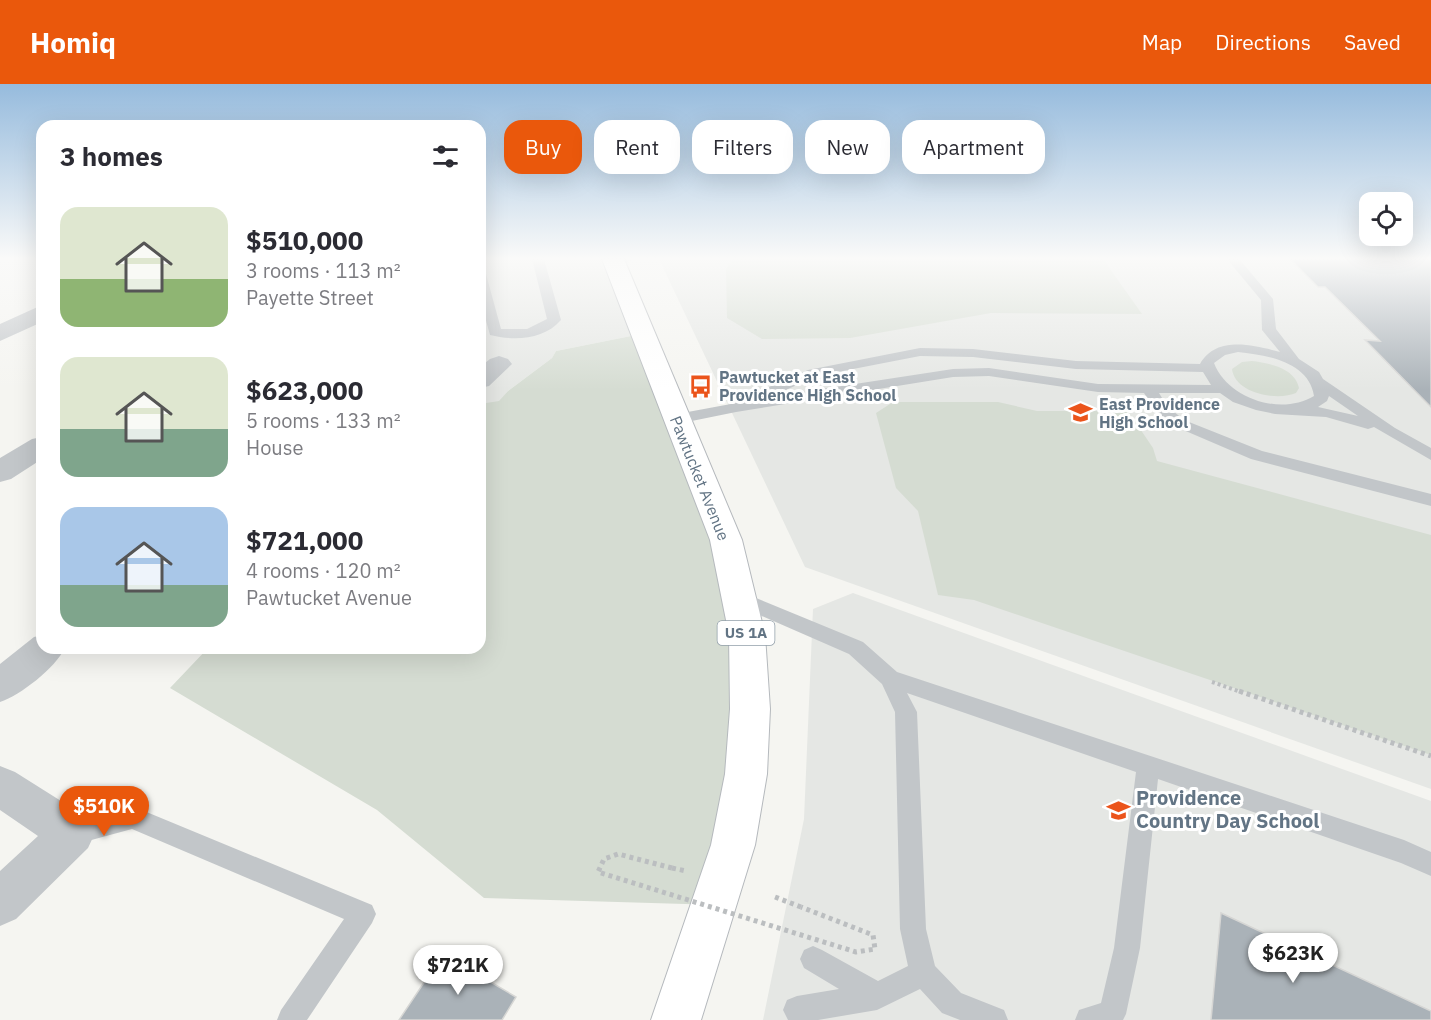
<!DOCTYPE html>
<html lang="en">
<head>
<meta charset="utf-8">
<style>
	body { margin:0; font-family:"IBM Plex Sans",sans-serif; background:#f7f7f7; color:#2b2b33; height:100vh; display:flex; flex-direction:column; font-size:22px; white-space:nowrap }
	* { box-sizing:border-box; margin:0 }
	p { font-size:20px; color:#7c7c81 }
	.icon { flex:none; width:33px; height:33px; fill:none; stroke:currentColor; stroke-width:2; stroke-linecap:round; stroke-linejoin:round }
	.map { position:relative; flex:1; overflow:hidden }
	.details { position:absolute; left:36px; top:36px; width:450px; height:534px; display:flex; flex-direction:column; background:#fff; border-radius:18px; box-shadow:0 6px 24px #0002 }
	.details>* { flex:none }
	.guide { position:absolute; left:504px; top:36px; width:570px; height:54px; display:flex; gap:12px }
	.fabs { position:absolute; left:1359px; top:108px; display:grid; gap:12px }
	.fabs a { display:grid; place-items:center; width:54px; height:54px; border-radius:12px; background:#fff; box-shadow:0 6px 24px #0002; font-size:30px }
	.price { position:absolute; translate:-50% -51px; padding:0 14px; border-radius:21px; background:#fff; color:#222; font-size:20px; line-height:39px; filter:drop-shadow(0 2px 3px #0008) }
	.price::after { content:''; position:absolute; left:50%; top:36px; width:18px; height:14px; margin-left:-9px; background:inherit; clip-path:polygon(0 0,100% 0,50% 100%) }
	.price.on { background:#ea580c; color:#fff }
	ul { padding:0; list-style:none }
	li { display:flex; align-items:center; gap:18px; height:150px; padding:0 24px }
	li span { display:grid; place-items:center; flex:none; width:168px; height:120px; border-radius:18px; color:#555 }
	li>.icon { margin-inline-start:auto }
	span .icon { width:72px; height:72px; fill:#fffc; stroke-width:1 }
	li b { font-size:26px }
	h2 { display:flex; justify-content:space-between; align-items:center; height:72px; padding:0 24px; font-size:26px }
	.pill { padding:0 21px; border-radius:18px; background:#fff; box-shadow:0 6px 24px #0002; font-size:21px; line-height:54px }
	.pill.on { background:#ea580c; color:#fff }
	header { display:flex; align-items:center; gap:36px; box-sizing:border-box; height:84px; padding:0 30px; background:#ea580c; color:#fff }
	header strong { font-size:28px }
	nav { display:flex; gap:33px; margin-inline-start:auto; font-size:21px }
	.map>svg:first-child { display:block }
	.built { fill:#e5e7e4 }
	.green { fill:#d5dcd2 }
	.building { fill:#aab2b8; stroke:#d6d6d4; stroke-width:1.5 }
	.lines { fill:none; stroke-linecap:round; stroke-linejoin:round }
	.primary-casing { stroke:#b5b9bd; stroke-width:2 }
	.path-far1 { stroke:#bbbec0; stroke-width:4; stroke-dasharray:3 3; stroke-linecap:butt }
	.path { stroke:#bbbec0; stroke-width:5; stroke-dasharray:4 4; stroke-linecap:butt }
	.service { fill:#c2c6c9; fill-rule:evenodd }
	.minor { fill:#c2c6c9; fill-rule:evenodd }
	.primary { fill:#fff; fill-rule:evenodd }
	.path-bridge { stroke:#bbbec0; stroke-width:5; stroke-dasharray:4 4; stroke-linecap:butt }
	.labels { text-anchor:middle; stroke-width:6; stroke-linejoin:round; paint-order:stroke }
	.shield { fill:#fff; stroke:#919ea9; stroke-width:1.5 }
	.shield-label { font-size:15px; font-weight:bold; fill:#627484 }
	.poi-label { font-size:16px; font-weight:bold; fill:#627484; stroke:#fff; text-anchor:start }
	.street-label { font-size:16px; fill:#627484; stroke:#fff }
	.near-poi-label { font-size:20px; font-weight:bold; fill:#627484; stroke:#fff; text-anchor:start }
</style>
</head>
<body>
<header>
<strong>Homiq</strong>
<nav><a>Map</a><a>Directions</a><a>Saved</a></nav>
</header>
<div class="map">
<svg width="1431" height="936" viewBox="0 0 1431 936">
	<rect width="100%" height="100%" fill="#f5f5f1"/>
	<!-- built -->
	<path class="built" d="M480,175H632L625,182L651,248L556,267L552,274L508,307L499,318L480,320Z
		M659,175H1431V705L805,483Z
		M853,509L1431,717V936H763L804,735L813,525Z"/>
	<!-- green -->
	<path class="green" d="M732,175H1103L1142,230L991,229L850,254L762,255L727,234L726,185Z
		M651,248L747,519L719,821L484,814L377,726L170,604L208,564H480V320L499,317L508,307L552,274L556,267Z
		M1252,277C1269,279 1295,284 1299,304L1296,309C1278,317 1235,310 1232,285L1242,278Z
		M893,318H998L1037,327H1128L1153,364L1157,377L1431,451V671L974,516L938,511L918,427L896,404L876,329Z"/>
	<!-- building -->
	<path class="building" d="M1290,175H1431V323L1365,256L1380,257L1325,203H1318Z
		M1221,829L1431,927V936H1211Z
		M443,870L516,913L502,936H399Z"/>
	<g class="lines">
		<defs>
			<path id="primary" d="M602,175H624L742,456L765,551L770,625L767,690L755,761L701,936H651L711,761L725,690L730,625L729,551L710,456Z"/>
		</defs>
		<!-- primary casing -->
		<use href="#primary" class="primary-casing"/>
		<!-- path-far1 -->
		<path class="path-far1" d="M1212,598L1244,609"/>
		<!-- path -->
		<path class="path" d="M1239,607L1431,672
			M672,784L686,787
			M775,813L801,823"/>
		<!-- service -->
		<path class="service" d="M532,175H544L561,236C544,256 514,257 490,251L480,215V186L486,190L501,245H527L547,235Z
			M1227,175H1239L1273,215L1276,245L1299,275L1319,288L1323,295L1395,344L1431,364V376L1374,343L1368,345L1326,333L1275,330L1256,326L1233,318L1220,309H1159L1167,322L1184,336L1262,367L1431,410V422L1251,375L1174,342L1157,328L1144,309L1098,308L989,292L953,293L736,328L677,340L669,335L677,330L747,317L748,312L808,286L920,264L973,265L1076,277L1200,280C1216,251 1254,261 1280,268L1262,246L1261,216ZM1238,268C1267,271 1309,278 1314,312C1281,332 1228,315 1214,279L1225,271ZM920,272L973,273L1076,285L1203,288L1211,301L1098,300L989,284L953,285L770,313L817,292ZM1329,312L1358,332L1318,323L1327,317Z
			M739,507L863,558L897,588L1404,756L1431,768V792L1401,779L1158,695L1140,864L1126,930L1123,936H1075L1079,926L1101,919L1114,864L1136,688L907,609L917,628L926,845L935,882L961,909L1004,926L1008,936H960L942,929L920,905L877,926L818,936H788L783,926L787,916L797,912L839,905L804,884L800,875L804,866L813,862L822,866L878,897L908,882L900,845L895,628L882,600L849,570L732,519L730,514L732,509Z
			M132,722L372,821L376,830L372,839L307,936H277L281,926L344,835L132,745L73,761L65,757L61,749L65,741Z"/>
		<!-- minor -->
		<path class="minor" d="M42,221V238L0,257V240Z
			M499,272L508,275L512,280L489,302L480,304V283L490,275Z
			M42,353V375L11,395L0,398V374L32,355Z
			M42,551V564H65C55,584 21,611 0,618V580L34,553Z
			M0,682L15,688L88,734L95,749L88,764L16,835L0,842V787L38,752L0,726Z"/>
		<!-- primary -->
		<use href="#primary" class="primary"/>
		<!-- path-bridge -->
		<path class="path-bridge" d="M672,784L618,770L604,775L598,788L856,868L875,865L873,851L801,823"/>
	</g>
	<!-- sky -->
	<linearGradient id="sky" x2="0" y2="1"><stop stop-color="#96bbdd"/><stop offset="0.57" stop-color="#fafaf9"/><stop offset="1" stop-color="#fafaf9" stop-opacity="0"/></linearGradient>
	<rect width="1431" height="306" fill="url(#sky)"/>
	<!-- icons -->
	<defs>
		<symbol id="bus-bare" viewBox="-9 -9 18 18"><path d="M-5-6H5V4H4V6H2V4H-2V6H-4V4H-5ZM-3.5-4V0h7V-4ZM-3.5 1.2v1.5H-2V1.2ZM2 1.2v1.5H3.5V1.2Z" fill="#eb541b" stroke="#fff" stroke-width="2.5" paint-order="stroke"/></symbol>
		<symbol id="school-bare" viewBox="-9 -9 18 18"><path d="M0-5L7-2L0 1L-7-2ZM-4 1L0 2.5L4 1V4Q0 6-4 4Z" fill="#eb541b" stroke="#fff" stroke-width="2.5" paint-order="stroke"/></symbol>
	</defs>
	<g fill-rule="evenodd">
		<use href="#bus-bare" x="684" y="286" width="33" height="33"/>
		<use href="#school-bare" x="1064" y="312" width="33" height="33"/>
		<use href="#school-bare" x="1102" y="710" width="33" height="33"/>
	</g>
	<g class="labels">
		<!-- shield labels -->
		<rect class="shield" x="717.5" y="537" width="57" height="24" rx="4.5"/>
		<g class="shield-label">
			<text x="746" y="554">US 1A</text>
		</g>
		<!-- poi labels -->
		<g class="poi-label">
			<text x="719" y="299">Pawtucket at East<tspan x="719" dy="18">Providence High School</tspan></text>
			<text x="1099" y="326">East Providence<tspan x="1099" dy="18">High School</tspan></text>
		</g>
		<!-- street labels -->
		<g class="street-label">
			<text transform="translate(700 394) rotate(68)" y="6">Pawtucket Avenue</text>
		</g>
		<!-- near-poi labels -->
		<g class="near-poi-label">
			<text x="1136" y="721">Providence<tspan x="1136" dy="23">Country Day School</tspan></text>
		</g>
	</g>
</svg>
<div class="fabs">
<a><svg class="icon" aria-label="locate" viewBox="0 0 24 24"><circle cx="12" cy="12" r="6"/><path d="M12 2v4M12 18v4M2 12h4M18 12h4"/></svg></a>
</div>
<b class="price on" style="left:104px;top:753px">$510K</b>
<b class="price" style="left:1293px;top:900px">$623K</b>
<b class="price" style="left:458px;top:912px">$721K</b>
<div class="guide">
<a class="pill on">Buy</a>
<a class="pill">Rent</a>
<a class="pill">Filters</a>
<a class="pill">New</a>
<a class="pill">Apartment</a>
</div>
<section class="details">
<h2>3 homes<svg class="icon" aria-label="filters" viewBox="0 0 24 24"><path d="M4 7h16M4 17h16"/><circle cx="9" cy="7" r="2"/><circle cx="15" cy="17" r="2"/></svg></h2>
<ul>
<li><span style="background:linear-gradient(#dfe7d0 60%,#8fb573 0)"><svg class="icon" aria-label="home" viewBox="0 0 24 24"><path d="M3 11l9-7 9 7M6 9v11h12V9"/></svg></span><div><b>$510,000</b><p>3 rooms · 113 m²</p><p>Payette Street</p></div></li>
<li><span style="background:linear-gradient(#dfe7d0 60%,#7fa58c 0)"><svg class="icon" aria-label="home" viewBox="0 0 24 24"><path d="M3 11l9-7 9 7M6 9v11h12V9"/></svg></span><div><b>$623,000</b><p>5 rooms · 133 m²</p><p>House</p></div></li>
<li><span style="background:linear-gradient(#a9c7e8 65%,#7fa58c 0)"><svg class="icon" aria-label="home" viewBox="0 0 24 24"><path d="M3 11l9-7 9 7M6 9v11h12V9"/></svg></span><div><b>$721,000</b><p>4 rooms · 120 m²</p><p>Pawtucket Avenue</p></div></li>
</ul>
</section>
</div>
</body>
</html>
